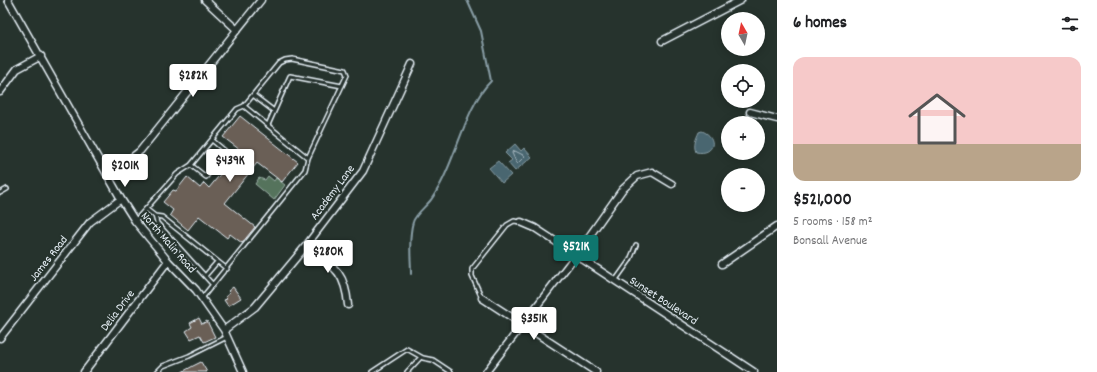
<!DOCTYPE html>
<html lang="en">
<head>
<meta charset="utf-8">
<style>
	body { margin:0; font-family:Dekko,sans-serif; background:#f2f2f2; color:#202124; height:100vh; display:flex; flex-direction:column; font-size:15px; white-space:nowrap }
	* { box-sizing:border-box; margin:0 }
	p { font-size:13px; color:#757577 }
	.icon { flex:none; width:22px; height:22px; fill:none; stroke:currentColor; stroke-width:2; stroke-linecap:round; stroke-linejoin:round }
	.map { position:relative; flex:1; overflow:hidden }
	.drawer { display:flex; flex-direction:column; background:#fff; width:320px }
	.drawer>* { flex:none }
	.needle { width:26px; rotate:351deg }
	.controls { position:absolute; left:721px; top:12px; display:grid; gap:8px }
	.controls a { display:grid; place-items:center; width:44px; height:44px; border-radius:50%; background:#fff; box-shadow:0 2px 10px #0003; font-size:20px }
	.price { position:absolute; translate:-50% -34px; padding:0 9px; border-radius:4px; background:#fff; color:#222; font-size:13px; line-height:26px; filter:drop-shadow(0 1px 2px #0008) }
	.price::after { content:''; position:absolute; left:50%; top:24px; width:12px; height:9px; margin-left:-6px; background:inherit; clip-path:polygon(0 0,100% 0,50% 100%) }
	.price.selected { background:#0f766e; color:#fff }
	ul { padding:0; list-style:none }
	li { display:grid; align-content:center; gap:8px; height:212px; padding:0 16px }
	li+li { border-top:1px solid #e0e0e0 }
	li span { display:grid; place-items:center; height:124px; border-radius:12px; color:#555 }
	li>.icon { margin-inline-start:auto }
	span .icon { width:72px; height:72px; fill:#fffc; stroke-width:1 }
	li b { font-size:17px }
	h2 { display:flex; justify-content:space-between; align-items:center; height:48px; padding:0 16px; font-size:17px }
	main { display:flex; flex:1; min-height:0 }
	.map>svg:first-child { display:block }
	.green { fill:#54735c; stroke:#9eb2aa }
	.water { fill:#4a6670; stroke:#899ea6 }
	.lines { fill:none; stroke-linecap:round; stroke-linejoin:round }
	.shore { stroke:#a9b9c2; stroke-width:1 }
	.stream { stroke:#899ea6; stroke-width:2 }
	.building { fill:#6a5e57; stroke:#e8f1f8 }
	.service-casing { stroke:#e8f1f8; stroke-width:6 }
	.minor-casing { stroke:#e8f1f8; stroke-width:9 }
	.service { stroke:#26332d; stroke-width:3 }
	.minor { stroke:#26332d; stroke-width:6 }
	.labels { text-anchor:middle; stroke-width:4; stroke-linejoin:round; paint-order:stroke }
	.street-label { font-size:12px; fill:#e8f1f8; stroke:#26332d }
</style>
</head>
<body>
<main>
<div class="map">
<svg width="777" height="372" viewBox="0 0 777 372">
	<rect width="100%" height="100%" fill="#26332d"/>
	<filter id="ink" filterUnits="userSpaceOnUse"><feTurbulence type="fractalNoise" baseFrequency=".025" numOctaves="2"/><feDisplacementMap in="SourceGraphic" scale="8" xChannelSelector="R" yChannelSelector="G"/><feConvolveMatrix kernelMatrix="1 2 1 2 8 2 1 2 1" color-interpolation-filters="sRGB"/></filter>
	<g filter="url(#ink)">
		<!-- green -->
		<path class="green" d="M268,176L274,181L276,178L285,185L274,200L255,184L259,178L265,180Z"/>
		<!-- water -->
		<path class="water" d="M702,131C718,137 715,156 696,152C693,145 696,139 699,132Z
			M515,144L521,151L524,148L532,157L515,171L508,163L512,160L505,153Z
			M498,161L511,175L502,183L489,168Z"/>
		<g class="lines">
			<!-- shore -->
			<path class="shore" d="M515,151L525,156L517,164L512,153Z"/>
			<!-- stream -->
			<path class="stream" d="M411,274C411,258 408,238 413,222C415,215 425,207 430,201C434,196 437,190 440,185C457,154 467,104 491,81L481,31L467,0"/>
		</g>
		<!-- building -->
		<path class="building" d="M240,116L298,162L282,182L257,163L225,203L255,227L242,243L230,234L227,238L199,216L188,230L170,215L173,210L163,202L173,190L176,191L187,177L200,188L204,183L209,188L240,150L223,137Z
			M233,287L241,298L228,306L224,300L227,299L225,297L230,293L228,291Z
			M199,318L202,324L207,321L215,337L204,342L200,335L191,339L186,331L192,327L190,323Z
			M201,362L207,372H182L193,366Z"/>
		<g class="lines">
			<defs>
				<path id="service" d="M253,95L274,111
					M244,106L308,158
					M268,125L290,76L342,86
					M191,165L206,177L225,151L212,140
					M0,193L7,189
					M146,209L155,216L162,217L227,269
					M155,216L157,223L213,285
					M135,221L177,174L191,165L237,109L244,106L279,63L285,60L292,59L345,70L347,75L308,158L305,170L202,298
					M205,276L217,262
					M615,281L630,260L636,245
					M482,298L472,276V269L507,225L514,221L521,222
					M157,372L163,366L189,356L227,337
					M372,372L407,349L423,358L433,360L451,372
					M407,372L421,357"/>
				<path id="minor" d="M8,0L121,199L135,221L168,261L196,290L224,330L243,372
					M205,0L236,29
					M662,41L741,0
					M0,92L17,69L41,56
					M750,112L777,119
					M106,173L125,163L140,151L261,0
					M521,222L535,228L754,372
					M305,247C332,266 345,269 348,305
					M722,264L777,226
					M482,298L596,372
					M224,330L255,307L305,247L363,171L412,64
					M0,338L90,222L121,199
					M84,372L168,261
					M486,372L576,255L622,190L637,176L652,172L672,184"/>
			</defs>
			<!-- service casing -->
			<use href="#service" class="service-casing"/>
			<!-- minor casing -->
			<use href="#minor" class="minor-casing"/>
			<!-- service -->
			<use href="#service" class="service"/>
			<!-- minor -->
			<use href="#minor" class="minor"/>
		</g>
	</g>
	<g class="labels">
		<!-- street labels -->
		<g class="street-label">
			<text transform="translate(332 192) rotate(-53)" y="4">Academy Lane</text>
			<text transform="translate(169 242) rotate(49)" y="4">North Malin Road</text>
			<text transform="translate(48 258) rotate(-52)" y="4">James Road</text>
			<text transform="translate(664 300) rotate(33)" y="4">Sunset Boulevard</text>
			<text transform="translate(117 310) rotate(-53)" y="4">Delia Drive</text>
		</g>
	</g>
</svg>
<div class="controls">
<a><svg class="needle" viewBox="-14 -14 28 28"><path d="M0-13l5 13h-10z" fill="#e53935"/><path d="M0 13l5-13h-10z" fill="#757577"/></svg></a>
<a><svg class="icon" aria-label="locate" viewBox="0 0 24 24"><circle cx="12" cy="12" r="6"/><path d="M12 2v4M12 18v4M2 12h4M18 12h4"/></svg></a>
<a>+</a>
<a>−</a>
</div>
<b class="price" style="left:193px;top:98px">$282K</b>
<b class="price" style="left:230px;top:183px">$439K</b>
<b class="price" style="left:125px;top:188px">$201K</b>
<b class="price selected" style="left:576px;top:269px">$521K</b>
<b class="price" style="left:328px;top:274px">$280K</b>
<b class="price" style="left:534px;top:341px">$351K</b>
</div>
<section class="drawer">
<h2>6 homes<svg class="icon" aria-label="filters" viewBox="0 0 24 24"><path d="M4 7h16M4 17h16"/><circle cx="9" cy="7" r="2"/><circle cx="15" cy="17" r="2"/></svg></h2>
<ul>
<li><span style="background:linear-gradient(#f6c9c9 70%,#b9a48a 0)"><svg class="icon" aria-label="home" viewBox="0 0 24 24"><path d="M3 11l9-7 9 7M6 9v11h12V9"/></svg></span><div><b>$521,000</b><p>5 rooms · 158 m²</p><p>Bonsall Avenue</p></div></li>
</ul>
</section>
</main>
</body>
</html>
